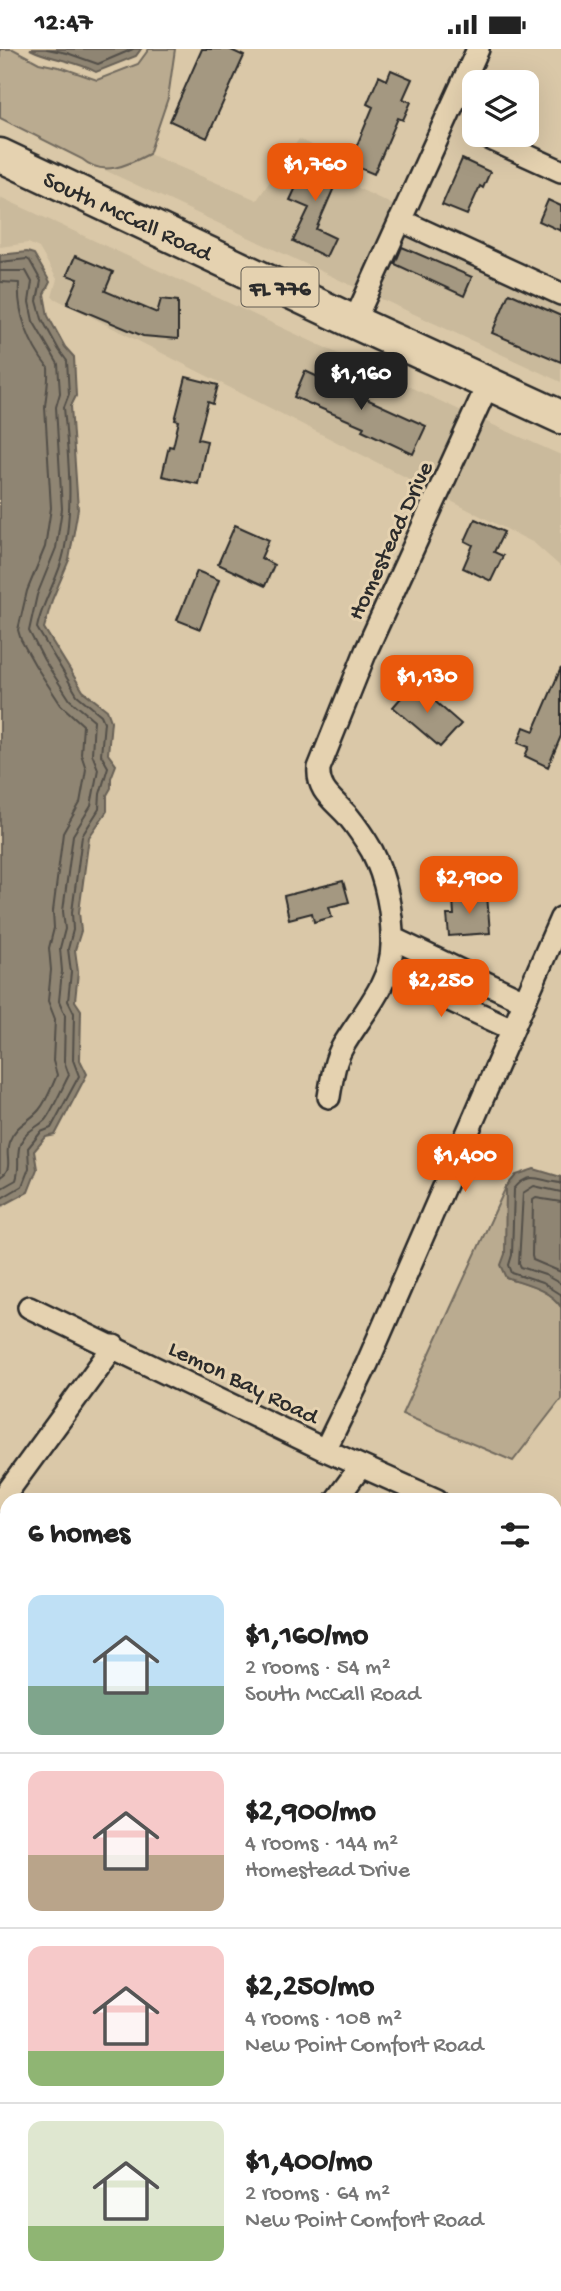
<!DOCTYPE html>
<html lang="en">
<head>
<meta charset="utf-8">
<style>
	body { margin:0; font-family:"Gochi Hand",sans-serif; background:#f6f6f6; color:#222; height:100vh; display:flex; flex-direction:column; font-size:26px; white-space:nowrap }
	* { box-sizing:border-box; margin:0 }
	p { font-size:23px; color:#767676 }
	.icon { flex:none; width:38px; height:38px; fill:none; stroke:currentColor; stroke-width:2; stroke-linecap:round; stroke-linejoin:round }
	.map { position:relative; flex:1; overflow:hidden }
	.sheet { position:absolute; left:0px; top:1444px; width:562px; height:800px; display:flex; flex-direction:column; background:#fff; border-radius:21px 21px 0 0; box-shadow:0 7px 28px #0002 }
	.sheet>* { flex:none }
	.buttons { position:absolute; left:462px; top:21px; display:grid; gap:14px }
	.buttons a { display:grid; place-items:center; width:77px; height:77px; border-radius:14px; background:#fff; box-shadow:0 7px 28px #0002; font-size:35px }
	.price { position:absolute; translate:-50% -60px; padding:0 16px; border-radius:14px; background:#ea580c; color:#fff; font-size:23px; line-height:46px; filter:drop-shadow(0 2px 4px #0008) }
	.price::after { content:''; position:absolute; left:50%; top:42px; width:21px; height:16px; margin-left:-10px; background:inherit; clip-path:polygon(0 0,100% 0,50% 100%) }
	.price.selected { background:#222; color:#fff }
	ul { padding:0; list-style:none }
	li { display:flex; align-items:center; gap:21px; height:175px; padding:0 28px }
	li+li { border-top:2px solid #e0e0e0 }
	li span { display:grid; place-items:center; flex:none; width:196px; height:140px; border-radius:14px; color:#555 }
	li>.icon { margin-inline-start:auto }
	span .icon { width:84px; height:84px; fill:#fffc; stroke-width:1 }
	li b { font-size:30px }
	h2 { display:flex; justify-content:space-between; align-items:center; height:84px; padding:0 28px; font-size:30px }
	.status { display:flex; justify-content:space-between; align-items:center; height:49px; padding:0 35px; background:#fff; direction:ltr }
	.status svg { height:19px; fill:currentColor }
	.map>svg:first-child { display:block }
	.built { fill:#caba9c }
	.green { fill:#baab90; stroke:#726b5e; stroke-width:2 }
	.water { fill:#8f8573; stroke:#676156; stroke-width:2 }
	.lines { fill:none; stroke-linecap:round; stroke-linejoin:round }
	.shore { stroke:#534f48; stroke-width:2 }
	.building { fill:#a49881; stroke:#2b2b2b; stroke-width:2 }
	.minor-casing { stroke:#2b2b2b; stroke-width:26 }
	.primary-casing { stroke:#2b2b2b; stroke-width:37 }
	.minor { stroke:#e5d2b0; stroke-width:21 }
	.primary { stroke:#e5d2b0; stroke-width:32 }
	.labels { text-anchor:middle; stroke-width:6; stroke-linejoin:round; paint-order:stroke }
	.shield { fill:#e5d2b0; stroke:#635d53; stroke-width:2 }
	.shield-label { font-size:23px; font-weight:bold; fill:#2b2b2b }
	.street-label { font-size:24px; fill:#2b2b2b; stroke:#e5d2b0 }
</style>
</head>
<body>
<div class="status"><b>12:47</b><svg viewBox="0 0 49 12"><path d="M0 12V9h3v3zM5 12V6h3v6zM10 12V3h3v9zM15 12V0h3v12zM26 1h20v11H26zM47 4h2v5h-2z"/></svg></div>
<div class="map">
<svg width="561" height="2242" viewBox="0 0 561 2242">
	<rect width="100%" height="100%" fill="#dac8a8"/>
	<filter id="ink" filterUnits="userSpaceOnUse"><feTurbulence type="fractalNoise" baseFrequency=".0143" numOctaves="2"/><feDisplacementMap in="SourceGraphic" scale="14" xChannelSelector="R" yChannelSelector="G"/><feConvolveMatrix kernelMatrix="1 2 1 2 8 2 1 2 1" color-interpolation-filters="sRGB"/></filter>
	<g filter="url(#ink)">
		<!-- built -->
		<path class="built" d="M299,90L353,117L358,139L397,158L359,240L98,118L113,121L149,105L257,151Z
			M0,148L466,364L431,441L52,248L57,230L39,199L28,194L0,198Z
			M404,184L561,256V333L375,247Z
			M482,371L561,406V518L534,494L447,450Z"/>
		<!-- green -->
		<path class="green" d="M0,0H13L39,14L63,19L97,31L138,15L149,0H175L168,49L149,105C126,117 103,128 82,110L0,69Z
			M506,1138L507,1229C526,1236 549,1240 561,1258V1350L513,1412L402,1365Z"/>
		<!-- water -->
		<path class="water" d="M30,0H141L136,7L96,23C75,11 51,11 30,0Z
			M27,203L34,205L50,233L44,245L48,267L65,298L74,308L76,347L71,357L78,460L69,511L52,551L44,579L83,642L107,661L111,672L108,705L116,716L111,729V739L107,746V762L89,788L79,863L81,882L75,901L78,923L75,952L81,961L80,1011L87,1025L55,1086L46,1088L34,1102L37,1120L28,1143L0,1158V206Z
			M534,1120L561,1128V1258C549,1240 526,1236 507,1229L501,1216L505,1205L506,1138L516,1126Z"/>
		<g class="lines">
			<!-- shore -->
			<path class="shore" d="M47,0L67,4L98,15L133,0
				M0,213L27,210L30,212L41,232L37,252L42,270L59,301L67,312L69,345L64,358C68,406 74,455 64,503C59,529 42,552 37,579L77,646L101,666L104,673L101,706L108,718L100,745L99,760L82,787L72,863L73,881L68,900L71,923L68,952L74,964L73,1011L79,1027L51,1079L41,1083L28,1099L29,1119L22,1137L0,1150
				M0,222H26L32,233L29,253L33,272L58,315L60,344L56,358L62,460L56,499L37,546L29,582L44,611L70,651L94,671L92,705L98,720L91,757L73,786L63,862L65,880L60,899L62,922L59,952L65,966L64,1012L69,1026C64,1035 51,1065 45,1071C36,1080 29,1079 21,1093C15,1105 21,1117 16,1131L0,1140
				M0,233L19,234C17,264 29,295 48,319C49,333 46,345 45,358L51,459L45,498L27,542L18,581L21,591L35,616L61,656L83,676L81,705L86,720L84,732L80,754L63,784L53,862L54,879L49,899L51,921L48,952L55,970L53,1012L57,1026C52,1037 47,1052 39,1061C29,1073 16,1075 9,1093C4,1107 15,1120 0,1128
				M561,1134C540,1133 530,1120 514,1140L512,1206L509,1216L512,1224L542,1234L561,1246
				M561,1143L534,1137L523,1144L519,1214L521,1218L545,1226L561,1235
				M561,1153L536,1149L533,1151L532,1207L533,1211L561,1223"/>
		</g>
		<!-- building -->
		<path class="building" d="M202,0H229L244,7L207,89L170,72Z
			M391,21L412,30L403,50L411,53L403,71L398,69L374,125L345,113L351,99L355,101L373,58L367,55L379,27L387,31Z
			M311,106L342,120L316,180L335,189L326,208L293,192L309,159L290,151Z
			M462,110L490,123L483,139L480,137L467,166L442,156Z
			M548,151L561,157V182L539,172Z
			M402,198L472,228L464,247L395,215Z
			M75,207L113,223L105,242L157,264L161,250L178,252V290L143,287L67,255L78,230L67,226Z
			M509,244L561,267V313L492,284Z
			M305,322L426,377L413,405L362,381L364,378L294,348Z
			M186,328L218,336L213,355L208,353L198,390L207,392L198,435L162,427L169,397L173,398L179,372L175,371Z
			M475,470L504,483L494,503L503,507L491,532L463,519L473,496L465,492Z
			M235,476L269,491L261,509L274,516L265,537L218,515Z
			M197,522L219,531L200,580L177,571Z
			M561,619V687L548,718L525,707L529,698L518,694L524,678L534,682Z
			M414,634L461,675L440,698L393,658Z
			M343,832L349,853L329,858L332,868L314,873L312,864L289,870L284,847Z
			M487,846L490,884L449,887L447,866H454L453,849Z"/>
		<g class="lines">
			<defs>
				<path id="minor" d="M482,86L561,122
					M400,171L561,245
					M354,273L478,0
					M392,889L524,952
					M387,922L512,980
					M329,1048C332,1030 334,1012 343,997C361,966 392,934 392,896C393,866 386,829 372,802C365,790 357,778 348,767C334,751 317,742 319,719L366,602L488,335
					M29,1258L325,1401L437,1451
					M325,1401L367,1315L561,869
					M336,1451L361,1417
					M0,1453L114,1297
					M555,1504L561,1506
					M555,1790L561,1794
					M250,2236L278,2242
					M555,2236L561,2227
					M72,2242L76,2236"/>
				<path id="primary" d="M0,106L354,273L561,368"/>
			</defs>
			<!-- minor casing -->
			<use href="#minor" class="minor-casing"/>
			<!-- primary casing -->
			<use href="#primary" class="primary-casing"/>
			<!-- minor -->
			<use href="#minor" class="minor"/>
			<!-- primary -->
			<use href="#primary" class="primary"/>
		</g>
	</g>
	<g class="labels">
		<!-- shield labels -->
		<rect class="shield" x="241.5" y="218.5" width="77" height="39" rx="5"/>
		<g class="shield-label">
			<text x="280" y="246">FL 776</text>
		</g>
		<!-- street labels -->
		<g class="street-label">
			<text transform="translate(128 166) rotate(25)" y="8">South McCall Road</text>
			<text transform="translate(389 491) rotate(-65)" y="8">Homestead Drive</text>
			<text transform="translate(244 1332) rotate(26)" y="8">Lemon Bay Road</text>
		</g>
	</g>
</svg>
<div class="buttons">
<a><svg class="icon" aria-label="layers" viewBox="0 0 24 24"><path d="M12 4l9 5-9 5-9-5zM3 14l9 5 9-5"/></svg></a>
</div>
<b class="price" style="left:315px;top:154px">$1,760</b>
<b class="price selected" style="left:361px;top:363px">$1,160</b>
<b class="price" style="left:427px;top:666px">$1,130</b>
<b class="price" style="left:469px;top:867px">$2,900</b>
<b class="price" style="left:441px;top:970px">$2,250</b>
<b class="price" style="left:465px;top:1145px">$1,400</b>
<section class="sheet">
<h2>6 homes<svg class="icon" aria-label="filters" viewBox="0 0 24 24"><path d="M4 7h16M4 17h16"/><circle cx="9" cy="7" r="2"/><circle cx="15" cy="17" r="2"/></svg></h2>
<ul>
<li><span style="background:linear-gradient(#bfe0f5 65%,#7fa58c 0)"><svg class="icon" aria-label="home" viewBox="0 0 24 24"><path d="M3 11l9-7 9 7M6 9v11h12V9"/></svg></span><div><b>$1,160/mo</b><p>2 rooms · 54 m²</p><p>South McCall Road</p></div></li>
<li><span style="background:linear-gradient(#f6c9c9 60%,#b9a48a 0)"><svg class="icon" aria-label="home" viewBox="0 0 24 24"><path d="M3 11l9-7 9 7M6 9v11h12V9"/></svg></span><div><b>$2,900/mo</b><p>4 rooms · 144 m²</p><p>Homestead Drive</p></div></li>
<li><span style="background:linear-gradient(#f6c9c9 75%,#8fb573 0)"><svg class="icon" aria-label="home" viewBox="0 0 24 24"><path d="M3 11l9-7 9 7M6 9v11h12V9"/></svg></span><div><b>$2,250/mo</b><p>4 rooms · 108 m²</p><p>New Point Comfort Road</p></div></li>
<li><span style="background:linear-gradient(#dfe7d0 75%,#8fb573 0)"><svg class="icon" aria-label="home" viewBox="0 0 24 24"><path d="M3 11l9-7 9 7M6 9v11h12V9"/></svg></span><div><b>$1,400/mo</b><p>2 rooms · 64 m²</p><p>New Point Comfort Road</p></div></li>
</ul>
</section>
</div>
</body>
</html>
